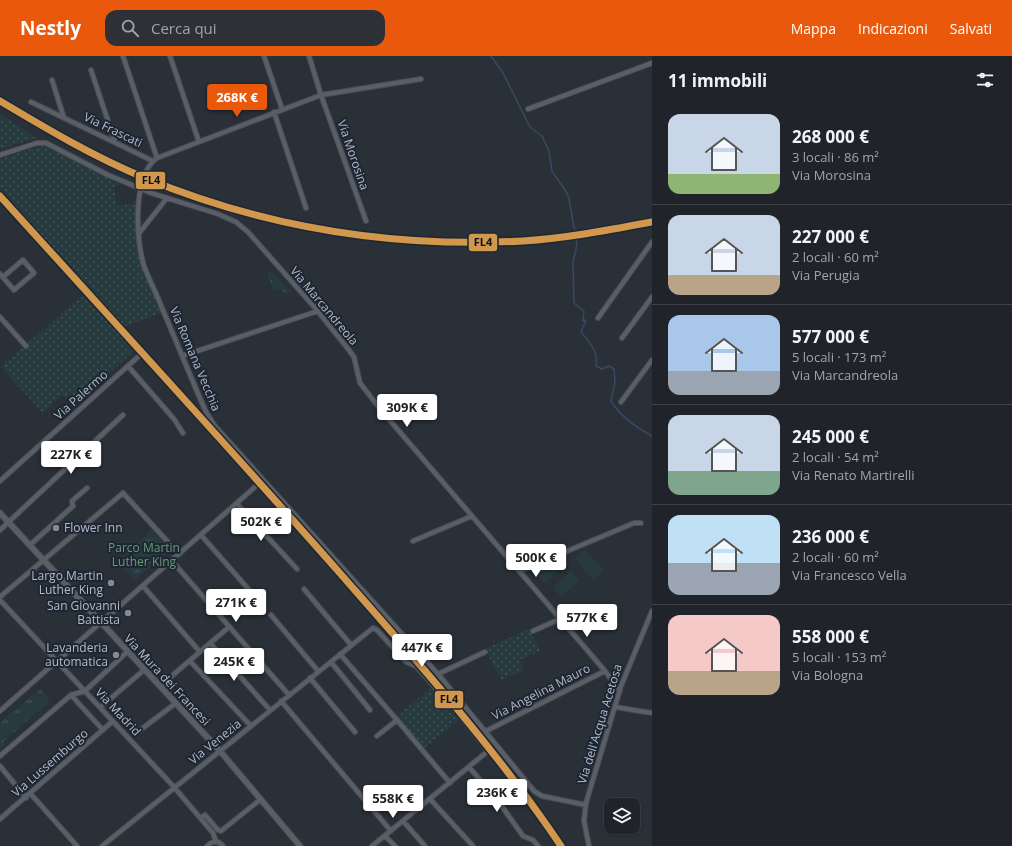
<!DOCTYPE html>
<html lang="it">
<head>
<meta charset="utf-8">
<style>
	body { margin:0; font-family:"Open Sans",sans-serif; background:#2d3036; color:#f1f3f6; height:100vh; display:flex; flex-direction:column; font-size:15px; white-space:nowrap }
	* { box-sizing:border-box; margin:0 }
	p { font-size:13px; color:#a2a4a8 }
	.icon { flex:none; width:22px; height:22px; fill:none; stroke:currentColor; stroke-width:2; stroke-linecap:round; stroke-linejoin:round }
	.map { position:relative; flex:1; overflow:hidden }
	.side { display:flex; flex-direction:column; background:#20242a; width:360px }
	.side>* { flex:none }
	.buttons { position:absolute; left:604px; top:742px; display:grid; gap:8px }
	.buttons a { display:grid; place-items:center; width:36px; height:36px; border-radius:8px; background:#20242a; box-shadow:0 1px 3px #0004,0 0 0 1px #3d4147; font-size:20px }
	.price { position:absolute; translate:-50% -34px; padding:0 9px; border-radius:4px; background:#fff; color:#222; font-size:13px; line-height:26px; filter:drop-shadow(0 1px 2px #0008) }
	.price::after { content:''; position:absolute; left:50%; top:24px; width:12px; height:9px; margin-left:-6px; background:inherit; clip-path:polygon(0 0,100% 0,50% 100%) }
	.price.on { background:#ea580c; color:#fff }
	ul { padding:0; list-style:none }
	li { display:flex; align-items:center; gap:12px; height:100px; padding:0 16px }
	li+li { border-top:1px solid #3d4147 }
	li span { display:grid; place-items:center; flex:none; width:112px; height:80px; border-radius:12px; color:#555 }
	li>.icon { margin-inline-start:auto }
	span .icon { width:48px; height:48px; fill:#fffc; stroke-width:1 }
	li b { font-size:17px }
	h2 { display:flex; justify-content:space-between; align-items:center; height:48px; padding:0 16px; font-size:17px }
	header { display:flex; align-items:center; gap:24px; box-sizing:border-box; height:56px; padding:0 20px; background:#ea580c; color:#fff }
	header strong { font-size:19px }
	nav { display:flex; gap:22px; margin-inline-start:auto; font-size:14px }
	.search { width:280px; height:36px; background:#2d3036; display:flex; align-items:center; gap:10px; box-sizing:border-box; padding:0 14px; border-radius:12px; color:#a2a4a8; font-size:15px }
	main { display:flex; flex:1; min-height:0 }
	.map>svg:first-child { display:block }
	.grass { fill:url(#grass-dots) }
	.park { fill:url(#park-tufts) }
	.pitch { fill:#273a3e }
	.lines { fill:none; stroke-linecap:round; stroke-linejoin:round }
	.stream { stroke:#384963; stroke-width:1.5 }
	.minor-casing { stroke:#484c53; stroke-width:6 }
	.tertiary-casing { stroke:#484c53; stroke-width:7 }
	.minor { stroke:#5a5e66; stroke-width:4 }
	.tertiary { stroke:#5a5e66; stroke-width:5 }
	.rail-1-casing { stroke:#1d2633; stroke-width:10 }
	.rail-1 { stroke:#d0974d; stroke-width:7 }
	.poi-dot { fill:#848b96; stroke:#1d2633; stroke-width:1.5 }
	.labels { text-anchor:middle; stroke-width:4; stroke-linejoin:round; paint-order:stroke }
	.street-label { font-size:12px; fill:#b4bcc9; stroke:#1d2633 }
	.poi-label { font-size:12px; fill:#b4bcc9; stroke:#1d2633; text-anchor:end }
	.park-label { font-size:12px; fill:#6b9a76; stroke:#1d2633 }
	.line-badge { stroke:#1d2633; stroke-width:1.5 }
	.pale-badge-label { font-size:11px; text-anchor:middle; font-weight:bold; fill:#111 }
</style>
</head>
<body>
<header>
<strong>Nestly</strong>
<div class="search"><svg class="icon" aria-label="search" viewBox="0 0 24 24"><circle cx="10" cy="10" r="6"/><path d="M15 15l6 6"/></svg>Cerca qui</div>
<nav><a>Mappa</a><a>Indicazioni</a><a>Salvati</a></nav>
</header>
<main>
<div class="map">
<svg width="652" height="790" viewBox="0 0 652 790">
	<defs>
		<pattern id="grass-dots" width="8" height="8" patternUnits="userSpaceOnUse"><rect width="8" height="8" fill="#273a3e"/><path d="M2 2h.1M6 6h.1" fill="none" stroke="#445559" stroke-width="1.8" stroke-linecap="round"/></pattern>
		<pattern id="park-tufts" width="24" height="20" patternUnits="userSpaceOnUse"><rect width="24" height="20" fill="#273a3e"/><path d="M3 7l-1-3M5 7V3M7 7l1-3M15 17l-1-3M17 17v-4M19 17l1-3" fill="none" stroke="#445559"/></pattern>
	</defs>
	<rect width="100%" height="100%" fill="#2a3038"/>
	<!-- grass -->
	<path class="grass" d="M0,58L36,82L0,93Z
		M44,90L120,128L114,131L117,150L134,147L138,155L144,209L164,256L123,271L0,135V103L37,91Z
		M85,237L135,294L74,350L62,339L43,357L1,311Z
		M529,573L540,595L519,604L523,614L502,624L485,593Z
		M432,631L460,663L423,693L396,661Z"/>
	<!-- park -->
	<path class="park" d="M270,214L291,236L285,238L281,233L274,235L267,218Z
		M152,474L170,493L135,524L118,505Z
		M40,633L50,645L3,686L5,689L0,693V667Z
		M384,729L393,739L376,753L368,742Z"/>
	<!-- pitch -->
	<path class="pitch" d="M585,494L604,515L593,524L575,503Z
		M552,503L560,513L544,527L536,517Z
		M571,515L579,525L561,541L553,531Z"/>
	<g class="lines">
		<!-- stream -->
		<path class="stream" d="M491,0L503,17L530,71L542,80L549,95L552,115L567,137L569,143L575,177
			M576,182L577,188L573,207L574,247L584,255L583,265L586,264L581,276C590,287 599,296 596,310L602,313L609,310L614,313L615,326L611,345C621,361 637,372 652,380"/>
		<defs>
			<path id="minor" d="M123,0L157,102
				M170,0L199,86
				M264,0L282,53
				M309,0L321,39L157,102C132,120 136,184 144,210C149,224 157,238 162,252C177,287 191,322 206,356L215,370L438,618L534,735L542,740L586,749
				M91,14L115,86
				M52,24L64,62
				M31,46L153,105
				M528,53L652,7
				M274,56L306,152
				M0,99L37,87H46L108,119L151,137L218,158L236,166L248,176L316,253L349,294L354,301L360,327L381,354L605,615L620,635
				M366,165L321,39L421,23
				M140,176L167,142
				M0,218L14,234L34,217L23,204L3,221
				M0,261L26,290
				M598,262L652,186
				M622,282L652,241
				M182,300L318,255
				M128,310L174,363L183,377
				M621,346L652,304
				M0,425L139,300
				M237,448L297,513
				M0,474L123,359
				M201,479L258,544
				M413,485L472,460
				M30,489L73,450L72,445L87,432
				M172,505L289,639
				M520,515L634,467H641
				M143,530L200,596
				M304,533L351,589
				M1,540L123,437L179,498
				M0,544L174,731L213,777L216,786
				M271,559L318,615
				M533,575L560,563
				M210,587L270,654
				M340,598L397,664
				M190,605L251,670
				M331,606L370,654
				M438,618L485,596
				M310,622L355,676
				M160,630L229,571
				M71,639L103,674
				M281,645L391,775
				M103,649L144,614
				M615,651L652,657
				M0,655L255,431
				M139,675L176,647
				M486,675L605,615
				M377,680L397,664L450,727
				M0,700L71,639L85,635L127,596
				M0,710L26,742
				M469,711L498,745L523,780L533,784L538,790
				M30,737L77,790
				M430,743L473,790
				M201,762L205,759L218,774L221,775L261,743
				M0,763L113,665
				M403,765L425,790
				M385,780L395,790
				M102,790L373,572L377,574L406,606L416,610L456,655L488,695L372,790
				M207,790C212,785 218,784 223,790
				M589,790L584,765L586,747L621,630L652,555"/>
			<path id="tertiary" d="M0,457L220,695L300,790"/>
		</defs>
		<!-- minor casing -->
		<use href="#minor" class="minor-casing"/>
		<!-- tertiary casing -->
		<use href="#tertiary" class="tertiary-casing"/>
		<!-- minor -->
		<use href="#minor" class="minor"/>
		<!-- tertiary -->
		<use href="#tertiary" class="tertiary"/>
		<defs>
			<path id="rail-1" d="M0,45C47,73 94,101 145,122C266,172 393,192 523,185C567,182 609,174 652,166
				M0,140C113,265 227,389 338,515C416,604 495,692 561,790"/>
		</defs>
		<!-- rail-1 casing -->
		<use href="#rail-1" class="rail-1-casing"/>
		<!-- rail-1 -->
		<use href="#rail-1" class="rail-1"/>
	</g>
	<!-- markers -->
	<g class="poi-dot">
		<circle cx="56" cy="472" r="4"/>
		<circle cx="111" cy="527" r="4"/>
		<circle cx="128" cy="557" r="4"/>
		<circle cx="116" cy="599" r="4"/>
	</g>
	<g class="labels">
		<!-- street labels -->
		<g class="street-label">
			<text transform="translate(113 74) rotate(26)" y="4">Via Frascati</text>
			<text transform="translate(353 99) rotate(71)" y="4">Via Morosina</text>
			<text transform="translate(324 250) rotate(50)" y="4">Via Marcandreola</text>
			<text transform="translate(195 303) rotate(67)" y="4">Via Romana Vecchia</text>
			<text transform="translate(81 339) rotate(-42)" y="4">Via Palermo</text>
			<text transform="translate(167 624) rotate(47)" y="4">Via Mura dei Francesi</text>
			<text transform="translate(541 636) rotate(-27)" y="4">Via Angelina Mauro</text>
			<text transform="translate(118 656) rotate(47)" y="4">Via Madrid</text>
			<text transform="translate(600 668) rotate(-73)" y="4">Via dell'Acqua Acetosa</text>
			<text transform="translate(215 686) rotate(-39)" y="4">Via Venezia</text>
			<text transform="translate(50 707) rotate(-41)" y="4">Via Lussemburgo</text>
		</g>
		<!-- poi labels -->
		<g class="poi-label">
			<text x="64" y="476" text-anchor="start">Flower Inn</text>
			<text x="103" y="524">Largo Martin<tspan x="103" dy="14">Luther King</tspan></text>
			<text x="120" y="554">San Giovanni<tspan x="120" dy="14">Battista</tspan></text>
			<text x="108" y="596">Lavanderia<tspan x="108" dy="14">automatica</tspan></text>
		</g>
		<!-- park labels -->
		<g class="park-label">
			<text x="144" y="496">Parco Martin<tspan x="144" dy="14">Luther King</tspan></text>
		</g>
	</g>
	<g class="line-badge">
		<rect x="135" y="115" width="31" height="19" rx="4" fill="#d0974d"/>
		<rect x="468" y="177" width="30" height="19" rx="4" fill="#d0974d"/>
		<rect x="434" y="634" width="30" height="19" rx="4" fill="#d0974d"/>
	</g>
	<g class="pale-badge-label">
		<text x="151" y="128">FL4</text>
		<text x="483" y="190">FL4</text>
		<text x="449" y="647">FL4</text>
	</g>
</svg>
<div class="buttons">
<a><svg class="icon" aria-label="layers" viewBox="0 0 24 24"><path d="M12 4l9 5-9 5-9-5zM3 14l9 5 9-5"/></svg></a>
</div>
<b class="price on" style="left:237px;top:62px">268K €</b>
<b class="price" style="left:407px;top:372px">309K €</b>
<b class="price" style="left:71px;top:419px">227K €</b>
<b class="price" style="left:261px;top:486px">502K €</b>
<b class="price" style="left:536px;top:522px">500K €</b>
<b class="price" style="left:236px;top:567px">271K €</b>
<b class="price" style="left:587px;top:582px">577K €</b>
<b class="price" style="left:422px;top:612px">447K €</b>
<b class="price" style="left:234px;top:626px">245K €</b>
<b class="price" style="left:497px;top:757px">236K €</b>
<b class="price" style="left:393px;top:763px">558K €</b>
</div>
<section class="side">
<h2>11 immobili<svg class="icon" aria-label="filters" viewBox="0 0 24 24"><path d="M4 7h16M4 17h16"/><circle cx="9" cy="7" r="2"/><circle cx="15" cy="17" r="2"/></svg></h2>
<ul>
<li><span style="background:linear-gradient(#c9d6e8 75%,#8fb573 0)"><svg class="icon" aria-label="home" viewBox="0 0 24 24"><path d="M3 11l9-7 9 7M6 9v11h12V9"/></svg></span><div><b>268 000 €</b><p>3 locali · 86 m²</p><p>Via Morosina</p></div></li>
<li><span style="background:linear-gradient(#c9d6e8 75%,#b9a48a 0)"><svg class="icon" aria-label="home" viewBox="0 0 24 24"><path d="M3 11l9-7 9 7M6 9v11h12V9"/></svg></span><div><b>227 000 €</b><p>2 locali · 60 m²</p><p>Via Perugia</p></div></li>
<li><span style="background:linear-gradient(#a9c7e8 70%,#9aa5b1 0)"><svg class="icon" aria-label="home" viewBox="0 0 24 24"><path d="M3 11l9-7 9 7M6 9v11h12V9"/></svg></span><div><b>577 000 €</b><p>5 locali · 173 m²</p><p>Via Marcandreola</p></div></li>
<li><span style="background:linear-gradient(#c9d6e8 70%,#7fa58c 0)"><svg class="icon" aria-label="home" viewBox="0 0 24 24"><path d="M3 11l9-7 9 7M6 9v11h12V9"/></svg></span><div><b>245 000 €</b><p>2 locali · 54 m²</p><p>Via Renato Martirelli</p></div></li>
<li><span style="background:linear-gradient(#bfe0f5 60%,#9aa5b1 0)"><svg class="icon" aria-label="home" viewBox="0 0 24 24"><path d="M3 11l9-7 9 7M6 9v11h12V9"/></svg></span><div><b>236 000 €</b><p>2 locali · 60 m²</p><p>Via Francesco Vella</p></div></li>
<li><span style="background:linear-gradient(#f6c9c9 70%,#b9a48a 0)"><svg class="icon" aria-label="home" viewBox="0 0 24 24"><path d="M3 11l9-7 9 7M6 9v11h12V9"/></svg></span><div><b>558 000 €</b><p>5 locali · 153 m²</p><p>Via Bologna</p></div></li>
</ul>
</section>
</main>
</body>
</html>
